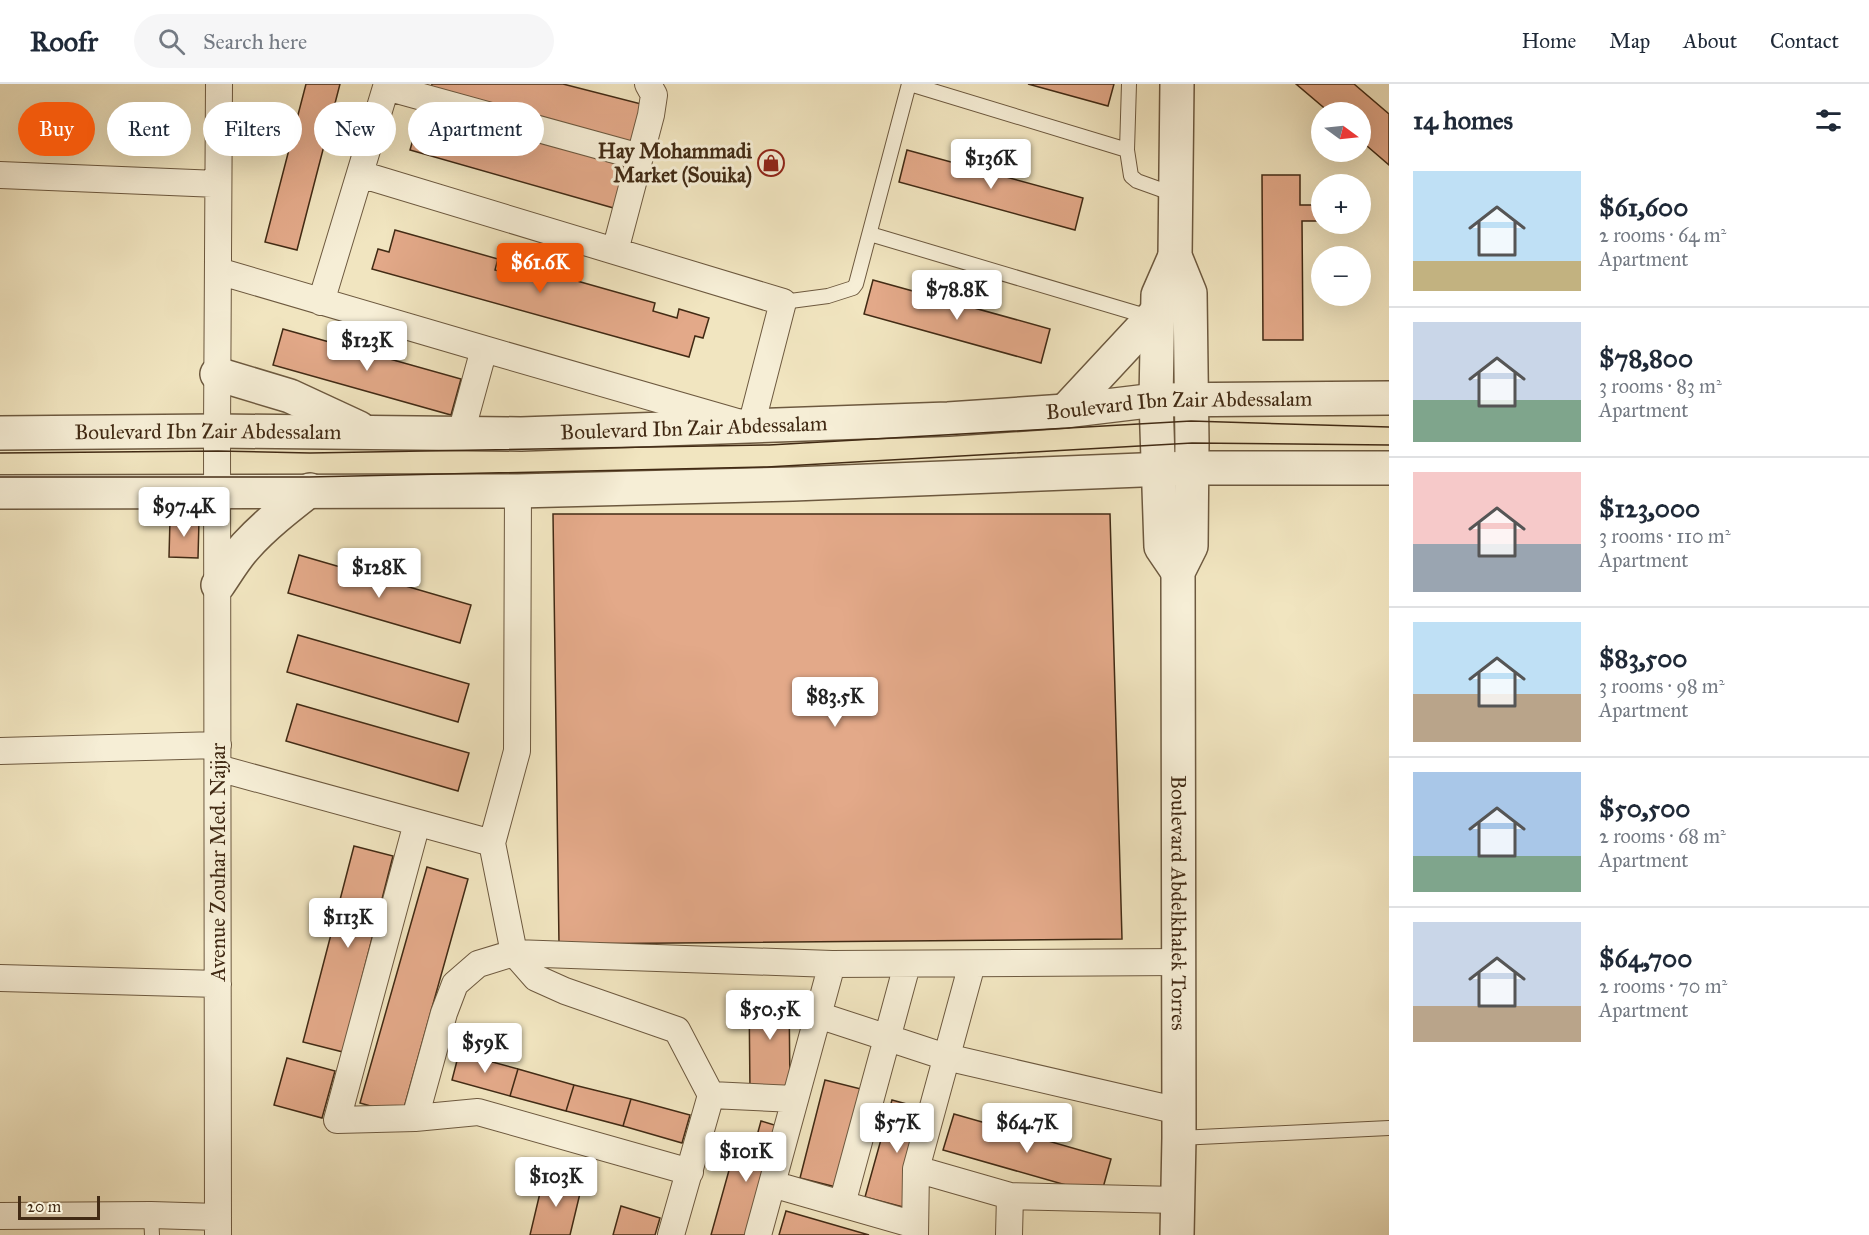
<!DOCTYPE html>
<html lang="en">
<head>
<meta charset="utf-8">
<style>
	body { margin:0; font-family:"IM FELL Great Primer",serif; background:#f6f6f7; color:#1f2937; height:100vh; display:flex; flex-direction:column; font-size:22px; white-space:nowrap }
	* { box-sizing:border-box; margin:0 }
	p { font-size:20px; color:#747a83 }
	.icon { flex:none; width:33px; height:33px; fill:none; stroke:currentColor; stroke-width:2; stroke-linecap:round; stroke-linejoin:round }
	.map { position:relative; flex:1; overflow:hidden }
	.panel { display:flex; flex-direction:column; background:#fff; width:480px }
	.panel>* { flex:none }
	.top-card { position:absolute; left:18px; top:18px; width:570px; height:54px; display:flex; gap:12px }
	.needle { width:39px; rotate:105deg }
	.controls { position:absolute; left:1311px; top:18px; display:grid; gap:12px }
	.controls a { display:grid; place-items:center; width:60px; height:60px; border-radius:50%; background:#fff; box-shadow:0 6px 24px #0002; font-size:30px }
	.scale { position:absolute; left:18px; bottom:15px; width:82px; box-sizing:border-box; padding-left:6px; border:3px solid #412a14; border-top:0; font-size:16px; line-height:21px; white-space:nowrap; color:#412a14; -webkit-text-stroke:4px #f6eed6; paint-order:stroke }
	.price { position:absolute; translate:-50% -51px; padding:0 14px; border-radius:6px; background:#fff; color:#222; font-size:20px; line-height:39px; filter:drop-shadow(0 2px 3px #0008) }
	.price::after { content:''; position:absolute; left:50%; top:36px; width:18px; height:14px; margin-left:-9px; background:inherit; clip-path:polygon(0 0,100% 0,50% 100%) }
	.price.on { background:#ea580c; color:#fff }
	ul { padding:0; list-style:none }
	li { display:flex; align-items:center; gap:18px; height:150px; padding:0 24px }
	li+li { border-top:2px solid #e0e1e3 }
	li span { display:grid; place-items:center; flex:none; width:168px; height:120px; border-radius:0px; color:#555 }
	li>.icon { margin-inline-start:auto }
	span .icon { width:72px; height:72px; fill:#fffc; stroke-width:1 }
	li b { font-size:26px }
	h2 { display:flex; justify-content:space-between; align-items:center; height:72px; padding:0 24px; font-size:26px }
	.tag { padding:0 21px; border-radius:27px; background:#fff; box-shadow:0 6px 24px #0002; font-size:21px; line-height:54px }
	.tag.on { background:#ea580c; color:#fff }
	header { display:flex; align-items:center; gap:36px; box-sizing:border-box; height:84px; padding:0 30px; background:#fff; border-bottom:2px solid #e0e1e3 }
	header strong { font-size:28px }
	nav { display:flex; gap:33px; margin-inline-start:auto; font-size:21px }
	.search { width:420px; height:54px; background:#f6f6f7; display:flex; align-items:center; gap:15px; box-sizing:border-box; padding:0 21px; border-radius:33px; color:#747a83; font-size:22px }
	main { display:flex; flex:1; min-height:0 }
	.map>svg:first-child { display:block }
	.building { fill:#e3a989; stroke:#412a14; stroke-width:1.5 }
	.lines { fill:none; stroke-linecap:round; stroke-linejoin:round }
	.service-casing { stroke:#6d593f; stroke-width:16 }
	.minor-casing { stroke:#6d593f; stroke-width:28 }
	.tertiary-casing { stroke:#6d593f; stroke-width:36 }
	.service { stroke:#f6eed6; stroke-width:14 }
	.minor { stroke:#f6eed6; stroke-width:26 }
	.tertiary { stroke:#f6eed6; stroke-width:33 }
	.tram { stroke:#412a14; stroke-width:1.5 }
	.labels { text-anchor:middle; stroke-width:6; stroke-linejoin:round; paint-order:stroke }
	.poi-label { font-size:21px; font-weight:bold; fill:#412a14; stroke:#f6eed6; text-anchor:end }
	.street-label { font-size:21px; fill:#412a14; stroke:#f6eed6 }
</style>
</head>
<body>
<header>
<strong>Roofr</strong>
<div class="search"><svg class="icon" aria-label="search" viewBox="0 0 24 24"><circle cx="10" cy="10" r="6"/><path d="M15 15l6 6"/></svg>Search here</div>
<nav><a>Home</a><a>Map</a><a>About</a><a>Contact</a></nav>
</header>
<main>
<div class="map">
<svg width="1389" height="1151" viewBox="0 0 1389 1151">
	<rect width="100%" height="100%" fill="#f1e5c0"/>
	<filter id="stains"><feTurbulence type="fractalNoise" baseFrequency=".00333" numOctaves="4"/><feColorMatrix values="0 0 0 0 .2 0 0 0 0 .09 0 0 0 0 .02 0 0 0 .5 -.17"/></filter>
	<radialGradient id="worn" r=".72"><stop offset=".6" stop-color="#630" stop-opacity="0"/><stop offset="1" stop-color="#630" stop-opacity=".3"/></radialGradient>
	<!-- building -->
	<path class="building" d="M306,0H340L297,166L265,158Z
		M432,0H563L649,22L638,62L430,8Z
		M1028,0H1114L1108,22Z
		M1296,0H1354L1389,30V81L1360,56V28H1329Z
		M422,24L628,83L617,125L410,66Z
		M907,66L1083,114L1075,146L899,98Z
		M1262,91H1300V121H1318V137H1302L1303,256H1263Z
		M395,146L498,175L495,186L514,191L517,180L655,219L653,227L677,234L679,225L709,234L703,254L695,252L689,273L372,185L378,165L389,168Z
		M873,196L1050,245L1041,279L864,230Z
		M283,245L461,295L451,331L273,281Z
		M553,430H1110L1122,855L559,860Z
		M170,435L199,436L198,474L169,473Z
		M299,471L471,521L460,559L288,509Z
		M298,551L469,600L458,638L287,588Z
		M297,620L469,669L458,707L286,657Z
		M354,762L393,772L343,968L303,958Z
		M427,783L468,795L402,1031L360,1019Z
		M789,907L790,1006L750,1007L749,908Z
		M459,969L518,985L510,1012L452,996Z
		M287,974L335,987L322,1034L274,1021Z
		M518,985L574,1001L566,1027L510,1012Z
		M825,996L861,1005L836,1103L800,1094Z
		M574,1001L631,1015L623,1042L566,1027Z
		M631,1015L690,1031L682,1059L623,1042Z
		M892,1016L929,1026L903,1123L865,1113Z
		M954,1030L1111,1075L1101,1111L943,1066Z
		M761,1037L781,1043L750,1151H711L738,1054L755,1059Z
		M544,1092L582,1101L570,1151H530Z
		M621,1122L660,1134L655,1151H613Z
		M786,1127L869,1151H779Z"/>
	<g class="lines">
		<defs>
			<path id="service" d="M910,0L1127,66
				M1129,0L1127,66L1131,92L1137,97L1176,111
				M870,150L1149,233
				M783,218L828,212L853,204L856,200L909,0
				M1179,1054L1389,1044
				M151,1131L152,1151"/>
			<path id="minor" d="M386,3L640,73
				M360,90L783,218L751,342L484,265
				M0,91L218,100
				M615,167L651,31L654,11L648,0
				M218,187L484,265L461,349
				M321,218L387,0
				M518,407L517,667L492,759L514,869L832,880L1179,878
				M0,667L218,661
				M218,684L492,759
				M417,739L337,1036L415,1034L478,1028L690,1088
				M0,894L218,900
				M818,931L946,973L1179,1027
				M711,1011L795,1015
				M415,1034L444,929L455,900L478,880L514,869L536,894L565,907L677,946L711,1011L671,1151
				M916,1085L1010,1112L1177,1116
				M772,1100L915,1141
				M842,1120L907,881
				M0,1132L151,1131L218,1133
				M218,1151L217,347L219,0
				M758,1151L832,880
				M915,1151L916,1085L972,880
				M1009,1151L1010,1112"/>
			<g id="tertiary">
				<path id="s1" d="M1177,0L1175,172L1190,209L1192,359L1191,462L1178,488L1179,1054L1177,1151"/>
				<path d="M1175,172L1158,211L1156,316L1161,463L1178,488"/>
				<path d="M217,290L290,312L359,344"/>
				<path d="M1065,327L1158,227"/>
				<path id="s2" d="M0,349L217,347L521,350L948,335L1065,327L1156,316L1389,314"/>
				<path d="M0,408L518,407L793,400L1191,384H1389"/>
				<path d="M218,501C227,488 235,474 246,462C265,441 287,424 310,406"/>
			</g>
		</defs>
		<!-- service casing -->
		<use href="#service" class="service-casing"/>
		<!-- minor casing -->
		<use href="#minor" class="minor-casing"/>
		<!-- tertiary casing -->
		<use href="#tertiary" class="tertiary-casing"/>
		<!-- service -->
		<use href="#service" class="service"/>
		<!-- minor -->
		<use href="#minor" class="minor"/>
		<!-- tertiary -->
		<use href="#tertiary" class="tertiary"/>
		<!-- tram -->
		<path class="tram" d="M0,369L218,367L310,369L769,361L1191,337L1389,343
			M0,393H309L767,383L1192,359L1389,361"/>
	</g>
	<!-- icons -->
	<defs>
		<symbol id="shop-ring" viewBox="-11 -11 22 22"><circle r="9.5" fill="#f6eed6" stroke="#8f2418" stroke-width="1.5"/><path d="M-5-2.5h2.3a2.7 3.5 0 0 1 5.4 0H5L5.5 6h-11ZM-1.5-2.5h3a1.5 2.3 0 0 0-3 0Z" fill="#8f2418"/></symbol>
	</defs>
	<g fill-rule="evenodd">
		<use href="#shop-ring" x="756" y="64" width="30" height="30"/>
	</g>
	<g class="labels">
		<!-- poi labels -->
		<g class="poi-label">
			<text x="752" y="74">Hay Mohammadi<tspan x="752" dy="24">Market (Souika)</tspan></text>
		</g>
		<!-- street labels -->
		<g class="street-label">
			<text dy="7" stroke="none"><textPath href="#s2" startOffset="1180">Boulevard Ibn Zair Abdessalam</textPath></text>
			<text dy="7" stroke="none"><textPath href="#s2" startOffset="694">Boulevard Ibn Zair Abdessalam</textPath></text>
			<text dy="7" stroke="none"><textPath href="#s2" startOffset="208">Boulevard Ibn Zair Abdessalam</textPath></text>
			<text transform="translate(218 778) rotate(-90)" y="7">Avenue Zouhar Med. Najjar</text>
			<text dy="7" stroke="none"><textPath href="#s1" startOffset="825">Boulevard Abdelkhalek Torres</textPath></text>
		</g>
	</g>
	<rect width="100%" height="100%" filter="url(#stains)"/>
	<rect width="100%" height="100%" fill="url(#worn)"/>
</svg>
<div class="controls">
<a><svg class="needle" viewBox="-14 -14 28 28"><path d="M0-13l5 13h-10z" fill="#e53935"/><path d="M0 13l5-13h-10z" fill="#747a83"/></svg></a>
<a>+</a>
<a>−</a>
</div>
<div class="scale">20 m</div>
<b class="price" style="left:991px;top:106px">$136K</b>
<b class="price on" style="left:540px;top:210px">$61.6K</b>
<b class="price" style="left:957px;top:237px">$78.8K</b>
<b class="price" style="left:367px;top:288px">$123K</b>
<b class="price" style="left:184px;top:454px">$97.4K</b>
<b class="price" style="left:379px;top:515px">$128K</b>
<b class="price" style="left:835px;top:644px">$83.5K</b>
<b class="price" style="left:348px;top:865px">$113K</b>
<b class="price" style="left:770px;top:957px">$50.5K</b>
<b class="price" style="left:485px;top:990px">$59K</b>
<b class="price" style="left:897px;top:1070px">$57K</b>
<b class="price" style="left:1027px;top:1070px">$64.7K</b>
<b class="price" style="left:746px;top:1099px">$101K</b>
<b class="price" style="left:556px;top:1124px">$103K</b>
<div class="top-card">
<a class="tag on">Buy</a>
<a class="tag">Rent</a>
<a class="tag">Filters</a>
<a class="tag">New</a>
<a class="tag">Apartment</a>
</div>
</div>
<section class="panel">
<h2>14 homes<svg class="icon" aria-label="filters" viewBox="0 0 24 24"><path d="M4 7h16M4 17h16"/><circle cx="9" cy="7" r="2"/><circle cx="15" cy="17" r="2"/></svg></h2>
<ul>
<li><span style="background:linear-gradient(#bfe0f5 75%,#c2b280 0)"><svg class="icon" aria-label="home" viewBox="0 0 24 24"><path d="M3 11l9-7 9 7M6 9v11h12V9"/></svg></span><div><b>$61,600</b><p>2 rooms · 64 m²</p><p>Apartment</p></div></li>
<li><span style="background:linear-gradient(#c9d6e8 65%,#7fa58c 0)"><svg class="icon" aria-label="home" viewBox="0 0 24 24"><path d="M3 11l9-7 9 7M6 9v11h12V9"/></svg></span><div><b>$78,800</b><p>3 rooms · 83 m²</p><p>Apartment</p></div></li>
<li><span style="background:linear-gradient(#f6c9c9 60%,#9aa5b1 0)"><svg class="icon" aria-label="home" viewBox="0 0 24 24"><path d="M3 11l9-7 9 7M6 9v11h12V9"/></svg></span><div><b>$123,000</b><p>3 rooms · 110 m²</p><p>Apartment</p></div></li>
<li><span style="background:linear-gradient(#bfe0f5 60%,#b9a48a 0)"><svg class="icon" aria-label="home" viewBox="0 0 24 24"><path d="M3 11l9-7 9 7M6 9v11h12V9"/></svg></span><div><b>$83,500</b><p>3 rooms · 98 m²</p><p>Apartment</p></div></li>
<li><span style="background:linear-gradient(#a9c7e8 70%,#7fa58c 0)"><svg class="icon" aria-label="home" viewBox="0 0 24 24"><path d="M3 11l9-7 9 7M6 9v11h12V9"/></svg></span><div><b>$50,500</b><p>2 rooms · 68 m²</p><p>Apartment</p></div></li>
<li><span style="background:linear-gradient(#c9d6e8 70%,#b9a48a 0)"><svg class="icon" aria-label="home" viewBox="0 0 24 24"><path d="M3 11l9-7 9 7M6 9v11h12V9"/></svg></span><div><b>$64,700</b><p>2 rooms · 70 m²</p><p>Apartment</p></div></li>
</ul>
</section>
</main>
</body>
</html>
